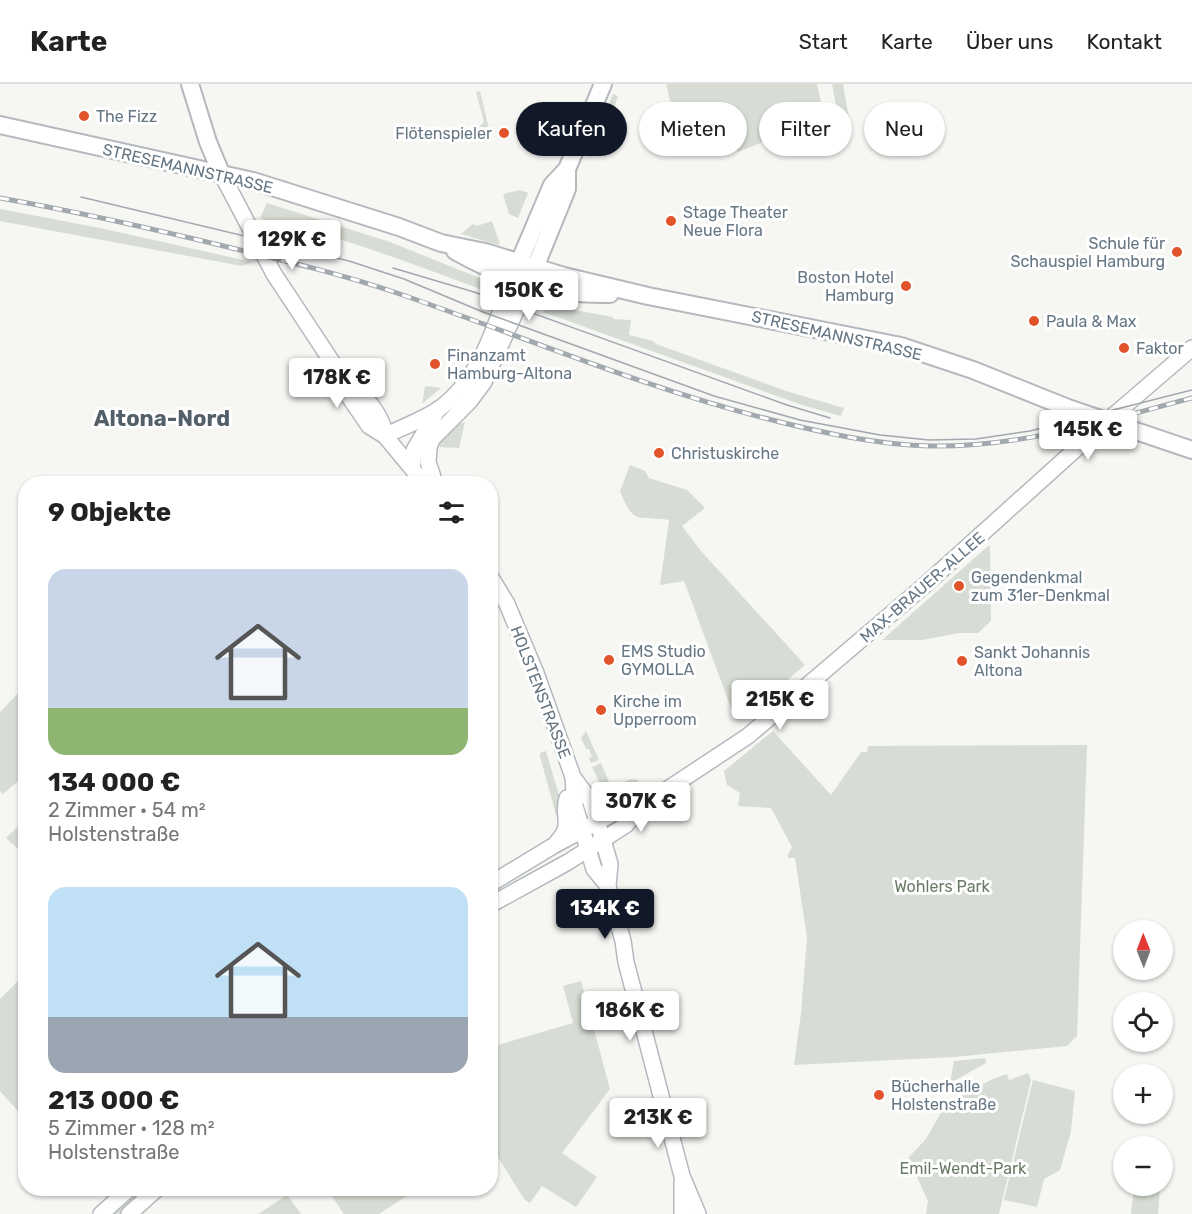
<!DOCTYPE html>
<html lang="de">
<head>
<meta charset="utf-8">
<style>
	body { margin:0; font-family:Rubik,sans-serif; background:#f6f6f6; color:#222; height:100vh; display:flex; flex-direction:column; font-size:22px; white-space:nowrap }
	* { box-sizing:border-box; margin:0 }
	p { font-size:20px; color:#767676 }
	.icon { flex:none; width:33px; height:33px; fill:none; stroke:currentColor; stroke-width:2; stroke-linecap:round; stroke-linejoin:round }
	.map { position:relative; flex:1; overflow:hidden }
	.drawer { position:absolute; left:18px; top:392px; width:480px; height:720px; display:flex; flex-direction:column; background:#fff; border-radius:24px; box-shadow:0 2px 4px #0004 }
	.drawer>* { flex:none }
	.top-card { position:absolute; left:516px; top:18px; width:570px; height:54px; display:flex; gap:12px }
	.needle { width:39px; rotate:359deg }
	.controls { position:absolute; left:1113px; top:836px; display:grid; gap:12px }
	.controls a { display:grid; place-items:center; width:60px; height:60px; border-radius:50%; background:#fff; box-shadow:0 2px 4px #0004; font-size:30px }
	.price { position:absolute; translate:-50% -51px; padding:0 14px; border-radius:6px; background:#fff; color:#222; font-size:20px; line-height:39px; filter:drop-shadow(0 2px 3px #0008) }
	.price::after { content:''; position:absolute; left:50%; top:36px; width:18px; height:14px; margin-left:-9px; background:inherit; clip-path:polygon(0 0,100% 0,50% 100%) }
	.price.on { background:#111827; color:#fff }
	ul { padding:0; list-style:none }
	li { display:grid; align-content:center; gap:12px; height:318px; padding:0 30px }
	li span { display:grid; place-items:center; height:186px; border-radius:18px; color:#555 }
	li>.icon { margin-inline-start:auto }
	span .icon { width:108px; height:108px; fill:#fffc; stroke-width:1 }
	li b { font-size:26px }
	h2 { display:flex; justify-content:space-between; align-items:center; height:72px; padding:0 30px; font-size:26px }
	.pill { padding:0 21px; border-radius:27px; background:#fff; box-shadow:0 2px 4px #0004; font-size:21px; line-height:54px }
	.pill.on { background:#111827; color:#fff }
	header { display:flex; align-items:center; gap:36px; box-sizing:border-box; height:84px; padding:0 30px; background:#fff; border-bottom:2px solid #e0e0e0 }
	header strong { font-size:28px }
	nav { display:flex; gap:33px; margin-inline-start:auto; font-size:21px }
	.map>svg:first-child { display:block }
	.green { fill:#d7ddd4 }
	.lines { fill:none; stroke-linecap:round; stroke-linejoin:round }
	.secondary-casing { stroke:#b4b9be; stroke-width:18 }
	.primary-casing { stroke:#b5b9bd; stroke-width:20 }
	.secondary { stroke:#fff; stroke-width:15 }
	.primary { stroke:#fff; stroke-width:16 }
	.tram { stroke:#a2a9ae; stroke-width:1.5 }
	.rail-casing { stroke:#a2a9ae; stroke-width:5 }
	.rail { stroke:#fff; stroke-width:3; stroke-dasharray:9; stroke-linecap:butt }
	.poi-dot { fill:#e15328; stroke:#fff; stroke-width:2 }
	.labels { text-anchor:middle; stroke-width:6; stroke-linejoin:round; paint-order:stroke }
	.poi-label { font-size:16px; fill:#657684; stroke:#fff; text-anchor:start }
	.street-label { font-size:16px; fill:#657684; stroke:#fff }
	.park-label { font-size:16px; fill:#697b64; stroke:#fff }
	.district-label { font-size:22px; font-weight:bold; fill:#535f69; stroke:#fff }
</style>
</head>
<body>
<header>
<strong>Karte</strong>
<nav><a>Start</a><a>Karte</a><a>Über uns</a><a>Kontakt</a></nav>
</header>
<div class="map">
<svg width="1192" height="1130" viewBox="0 0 1192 1130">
	<rect width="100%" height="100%" fill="#f6f6f3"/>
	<!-- green -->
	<path class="green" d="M666,0H817L827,47L765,57L738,68C727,54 708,47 691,44L668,61L677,45Z
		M832,0H843L851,46L841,48Z
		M480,7L489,45L480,47L479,43L484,38L476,8Z
		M613,10L618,12L614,24L610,26L590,74L587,71Z
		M520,106L528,109L518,134L509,130L503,110Z
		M267,119L390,158L482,195L487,203L486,207C439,190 393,172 345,157C317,149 288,145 260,134Z
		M0,125L100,144L252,178L242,182L0,137Z
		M492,137L500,160L498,161L461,150L473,140L477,142Z
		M552,222L613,233V235L631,236L629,251L653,257L656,260L786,307L844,324L841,332L802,321L543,228L546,223Z
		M425,302L441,304L422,320Z
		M465,338L459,364L439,363C442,351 453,341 465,338Z
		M630,381L645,387L649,394L687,406L705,424L682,442L701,467L805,581L743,634L734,632L684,497L660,501L669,436C636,431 634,442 620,407Z
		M988,462H990L991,537L978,549H959L922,556H882Z
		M794,598L797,600L755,636L754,632Z
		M25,602V691L3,710L0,707V628Z
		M586,647L599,676L591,679L589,674L592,673L589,665H586L581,654Z
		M773,647L831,711L861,668H867L868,662L1087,661L1077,952L1067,962L954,973L794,981L801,929L807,854L795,774H788V770L792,763L771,724L738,722L740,709L727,701L724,687Z
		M546,667L564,728L556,731L540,672V669Z
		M601,679L610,700L605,710L592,683Z
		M631,695L638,696L639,699L620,709L616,708L614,703Z
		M25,736L26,771H25L6,754Z
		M25,890V1035L0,1007V915Z
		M581,897L610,1005L562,1069L597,1093L576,1123L542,1102L530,1119L524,1115L491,1062V963L573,939L563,902Z
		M985,974L986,979L950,999L954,977Z
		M1028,989L1031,996L999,1130H926L928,1117L908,1074L926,1055L943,1025L962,1011L993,995L1007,990L1009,996Z
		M1033,996L1075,1007L1071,1047L1060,1086L1044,1095L1037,1123L1004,1116Z
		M1134,1101L1160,1104L1158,1130H1131Z
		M137,1104H153L124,1130H109Z
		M328,1104H419L379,1130H344L327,1105Z
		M287,1111L301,1130H258Z"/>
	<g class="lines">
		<defs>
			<path id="secondary" d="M221,89L274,190L340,290C358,305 383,328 385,352
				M340,290L345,307L369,342L385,352L424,399
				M385,352C402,343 423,336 439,325C482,294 496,239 513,192
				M412,384L414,366L438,325
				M435,399L428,378L429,364L432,355L469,318L484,298L529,198
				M490,492L507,520L536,589L573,693L575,722L594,785L608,802
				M573,693L590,716L603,756L610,780L608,802L623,857L626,878L682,1092L698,1130
				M557,758C574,740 561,732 567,714
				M490,800L553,762L618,727L639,724
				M490,821L568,778L626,741L639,724L748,652L925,501L1107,337L1192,264
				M682,1098V1130
				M101,1130L130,1104
				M129,1130L158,1104"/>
			<path id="primary" d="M190,0L208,58L221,89
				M0,41L253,97L399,143L441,159L485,168L564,192L648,212L901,262L973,286L1068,324L1192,366
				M455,167C487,185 523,200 559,207C576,210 593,210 610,210
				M515,188L552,101L567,85L603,0
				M532,191L567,105V85"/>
		</defs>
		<!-- secondary casing -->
		<use href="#secondary" class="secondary-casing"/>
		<!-- primary casing -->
		<use href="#primary" class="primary-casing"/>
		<!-- secondary -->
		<use href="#secondary" class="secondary"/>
		<!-- primary -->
		<use href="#primary" class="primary"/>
		<!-- tram -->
		<path class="tram" d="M81,113L349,177L404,195L483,228L714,312L800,336L880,351L929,356L976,355L1030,347L1192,306
			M393,184L474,208L787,321L830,334"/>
		<defs>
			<path id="rail" d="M0,114C79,128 158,146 236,165C290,178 344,191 397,209C522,252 644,304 772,336C824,349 878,361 931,362C1023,363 1105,337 1192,314"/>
		</defs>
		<!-- rail casing -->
		<use href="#rail" class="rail-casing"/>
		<!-- rail -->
		<use href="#rail" class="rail"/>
	</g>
	<!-- markers -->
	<g class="poi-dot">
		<circle cx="84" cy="32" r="6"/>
		<circle cx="504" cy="49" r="6"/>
		<circle cx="671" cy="137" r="6"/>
		<circle cx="1177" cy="168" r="6"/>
		<circle cx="906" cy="202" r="6"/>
		<circle cx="1034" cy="237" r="6"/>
		<circle cx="1124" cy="264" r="6"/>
		<circle cx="435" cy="280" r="6"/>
		<circle cx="659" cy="369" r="6"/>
		<circle cx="959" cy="502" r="6"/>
		<circle cx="609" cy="576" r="6"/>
		<circle cx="962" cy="577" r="6"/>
		<circle cx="601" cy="626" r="6"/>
		<circle cx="879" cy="1011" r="6"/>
	</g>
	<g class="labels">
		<!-- poi labels -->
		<g class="poi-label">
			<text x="96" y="38">The Fizz</text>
			<text x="492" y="55" text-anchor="end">Flötenspieler</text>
			<text x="683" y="134">Stage Theater<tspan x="683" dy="18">Neue Flora</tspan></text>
			<text x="1165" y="165" text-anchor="end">Schule für<tspan x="1165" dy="18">Schauspiel Hamburg</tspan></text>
			<text x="894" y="199" text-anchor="end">Boston Hotel<tspan x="894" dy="18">Hamburg</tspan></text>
			<text x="1046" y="243">Paula &amp; Max</text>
			<text x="1136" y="270">Faktor</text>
			<text x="447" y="277">Finanzamt<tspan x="447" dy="18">Hamburg-Altona</tspan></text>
			<text x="671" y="375">Christuskirche</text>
			<text x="971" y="499">Gegendenkmal<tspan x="971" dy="18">zum 31er-Denkmal</tspan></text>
			<text x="621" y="573">EMS Studio<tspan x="621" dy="18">GYMOLLA</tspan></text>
			<text x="974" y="574">Sankt Johannis<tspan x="974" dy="18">Altona</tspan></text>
			<text x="613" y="623">Kirche im<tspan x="613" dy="18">Upperroom</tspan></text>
			<text x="891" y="1008">Bücherhalle<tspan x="891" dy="18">Holstenstraße</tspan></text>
		</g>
		<!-- street labels -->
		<g class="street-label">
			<text transform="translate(188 84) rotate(13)" y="6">STRESEMANNSTRASSE</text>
			<text transform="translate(837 251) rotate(13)" y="6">STRESEMANNSTRASSE</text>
			<text transform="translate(922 503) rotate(-41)" y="6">MAX-BRAUER-ALLEE</text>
			<text transform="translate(541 608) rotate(69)" y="6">HOLSTENSTRASSE</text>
		</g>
		<!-- park labels -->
		<g class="park-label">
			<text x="942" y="808">Wohlers Park</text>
			<text x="963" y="1090">Emil-Wendt-Park</text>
		</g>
		<!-- district labels -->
		<g class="district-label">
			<text x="162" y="342">Altona-Nord</text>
		</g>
	</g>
</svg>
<div class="controls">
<a><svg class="needle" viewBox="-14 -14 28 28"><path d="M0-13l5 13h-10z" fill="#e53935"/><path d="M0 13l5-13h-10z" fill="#767676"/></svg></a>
<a><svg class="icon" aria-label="locate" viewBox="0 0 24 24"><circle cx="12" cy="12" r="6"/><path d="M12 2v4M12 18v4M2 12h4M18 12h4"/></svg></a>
<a>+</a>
<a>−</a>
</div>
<b class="price" style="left:292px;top:187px">129K €</b>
<b class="price" style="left:529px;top:238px">150K €</b>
<b class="price" style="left:337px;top:325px">178K €</b>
<b class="price" style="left:1088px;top:377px">145K €</b>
<b class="price" style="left:780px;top:647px">215K €</b>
<b class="price" style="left:641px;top:749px">307K €</b>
<b class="price on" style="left:605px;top:856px">134K €</b>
<b class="price" style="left:630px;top:958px">186K €</b>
<b class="price" style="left:658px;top:1065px">213K €</b>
<div class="top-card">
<a class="pill on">Kaufen</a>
<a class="pill">Mieten</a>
<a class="pill">Filter</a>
<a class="pill">Neu</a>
</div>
<section class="drawer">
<h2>9 Objekte<svg class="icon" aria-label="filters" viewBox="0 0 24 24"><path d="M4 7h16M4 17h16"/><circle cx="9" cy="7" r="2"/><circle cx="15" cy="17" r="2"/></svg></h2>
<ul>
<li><span style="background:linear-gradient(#c9d6e8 75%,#8fb573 0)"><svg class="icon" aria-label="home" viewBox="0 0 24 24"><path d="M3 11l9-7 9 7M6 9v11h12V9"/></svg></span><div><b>134 000 €</b><p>2 Zimmer · 54 m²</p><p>Holstenstraße</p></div></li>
<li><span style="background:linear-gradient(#bfe0f5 70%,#9aa5b1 0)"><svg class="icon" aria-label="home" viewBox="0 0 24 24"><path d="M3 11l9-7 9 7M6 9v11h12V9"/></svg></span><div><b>213 000 €</b><p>5 Zimmer · 128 m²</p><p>Holstenstraße</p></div></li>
</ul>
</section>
</div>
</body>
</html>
